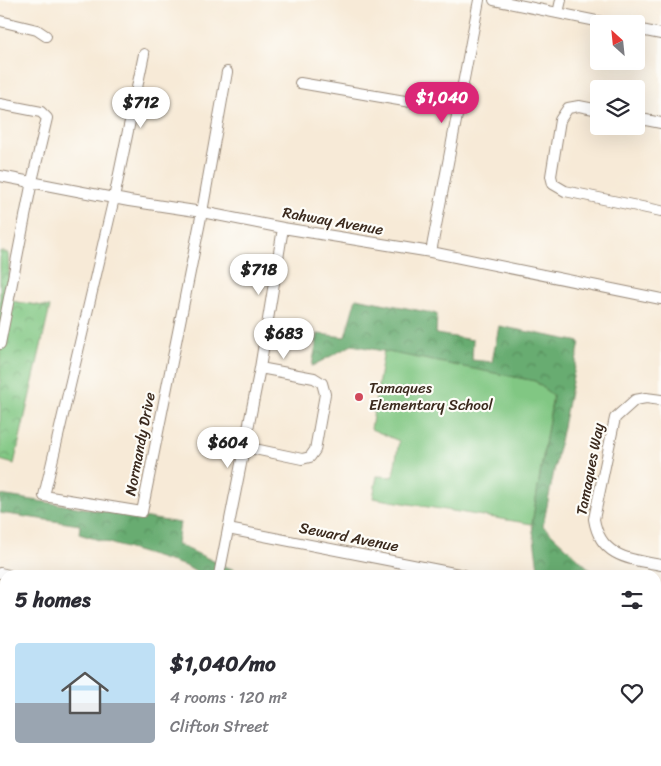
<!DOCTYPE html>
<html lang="en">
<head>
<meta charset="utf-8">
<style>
	body { margin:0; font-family:Sriracha,sans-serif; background:#f2f2f3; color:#2b2b33; height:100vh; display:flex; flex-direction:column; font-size:19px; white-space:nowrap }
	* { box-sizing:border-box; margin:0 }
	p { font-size:16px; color:#7c7c81 }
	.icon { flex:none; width:28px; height:28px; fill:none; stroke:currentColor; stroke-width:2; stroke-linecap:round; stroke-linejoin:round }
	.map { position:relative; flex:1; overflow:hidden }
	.details { position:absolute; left:0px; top:570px; width:661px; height:196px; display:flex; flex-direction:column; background:#fff; border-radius:15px 15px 0 0; box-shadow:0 5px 20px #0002 }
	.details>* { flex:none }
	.needle { width:32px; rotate:333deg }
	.fabs { position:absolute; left:590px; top:15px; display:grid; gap:10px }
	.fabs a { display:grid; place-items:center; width:55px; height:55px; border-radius:5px; background:#fff; box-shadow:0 5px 20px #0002; font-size:25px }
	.price { position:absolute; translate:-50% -42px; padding:0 11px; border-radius:18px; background:#fff; color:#222; font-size:16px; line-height:32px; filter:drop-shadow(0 1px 2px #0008) }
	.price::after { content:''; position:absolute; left:50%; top:30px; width:15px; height:11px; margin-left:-8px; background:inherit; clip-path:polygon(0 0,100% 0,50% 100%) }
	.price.selected { background:#db2777; color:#fff }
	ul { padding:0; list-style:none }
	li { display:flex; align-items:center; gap:15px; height:125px; padding:0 15px }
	li span { display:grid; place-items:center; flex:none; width:140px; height:100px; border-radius:5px; color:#555 }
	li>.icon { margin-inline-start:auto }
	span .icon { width:60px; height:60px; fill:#fffc; stroke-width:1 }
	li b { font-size:21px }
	h2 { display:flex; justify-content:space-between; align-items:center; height:60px; padding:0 15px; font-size:21px }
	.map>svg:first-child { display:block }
	.grass { fill:#81c783; stroke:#5e7850 }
	.forest { fill:url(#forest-crowns); stroke:#526b48 }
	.park { fill:url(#park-crowns); stroke:#5e7850 }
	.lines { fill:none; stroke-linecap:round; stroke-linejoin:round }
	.stream { stroke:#3eaabd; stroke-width:2 }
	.minor-casing { stroke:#998a7a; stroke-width:12 }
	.minor { stroke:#fff; stroke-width:10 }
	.poi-dot { fill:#d1495b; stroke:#fdfcf7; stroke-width:2 }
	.labels { text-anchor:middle; stroke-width:4.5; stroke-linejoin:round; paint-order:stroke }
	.street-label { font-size:15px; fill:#3b2a1e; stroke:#fdfcf7 }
	.poi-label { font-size:15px; fill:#3b2a1e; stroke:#fdfcf7; text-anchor:start }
</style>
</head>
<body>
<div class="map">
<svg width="661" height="766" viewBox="0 0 661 766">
	<defs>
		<pattern id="forest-crowns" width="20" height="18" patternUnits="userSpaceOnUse" patternTransform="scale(1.25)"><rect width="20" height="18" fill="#68ac71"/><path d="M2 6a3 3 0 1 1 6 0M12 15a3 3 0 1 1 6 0" fill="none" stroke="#578c5c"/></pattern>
		<pattern id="park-crowns" width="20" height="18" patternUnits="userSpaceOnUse" patternTransform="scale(1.25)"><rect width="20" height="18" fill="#81c783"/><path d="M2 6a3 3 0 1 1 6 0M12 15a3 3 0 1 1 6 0" fill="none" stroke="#6ba26b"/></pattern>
	</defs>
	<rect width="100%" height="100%" fill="#fdfcf7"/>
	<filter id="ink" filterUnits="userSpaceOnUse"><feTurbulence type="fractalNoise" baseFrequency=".02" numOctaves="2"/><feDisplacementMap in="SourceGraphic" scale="10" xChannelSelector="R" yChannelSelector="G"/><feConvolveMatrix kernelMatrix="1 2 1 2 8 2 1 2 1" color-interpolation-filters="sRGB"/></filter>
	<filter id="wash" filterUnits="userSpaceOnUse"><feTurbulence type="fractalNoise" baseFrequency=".0096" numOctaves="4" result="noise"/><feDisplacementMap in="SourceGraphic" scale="20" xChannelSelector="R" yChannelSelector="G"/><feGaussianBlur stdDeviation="1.12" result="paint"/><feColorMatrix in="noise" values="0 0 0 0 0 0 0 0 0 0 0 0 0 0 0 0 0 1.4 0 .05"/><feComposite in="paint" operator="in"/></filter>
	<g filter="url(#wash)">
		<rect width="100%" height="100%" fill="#f7ead7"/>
		<!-- grass -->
		<path class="grass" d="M384,350L535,381L553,396L532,524L373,498L377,476L393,477L399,441L371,429Z"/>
		<!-- forest -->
		<path class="forest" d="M356,298L437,314L436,334L473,340L472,360L492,362L499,326L580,342L543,526L596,575H539L532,524L553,396L535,381L352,345L312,366L318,334L345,337Z
			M0,495L180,523L177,544L224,566L249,575H201L186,566L79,534L80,525L0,513Z
			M656,620H661V766H586L579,761H656Z
			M0,626L5,627V684L0,700Z
			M0,710L5,714V752L1,766Z"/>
		<!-- park -->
		<path class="park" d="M0,251L8,253L11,301L50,307L14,464L0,460Z
			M520,761H579L586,766H521Z"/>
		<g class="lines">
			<!-- stream -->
			<path class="stream" d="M580,761L590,766"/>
		</g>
	</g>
	<g filter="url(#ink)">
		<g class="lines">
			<defs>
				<path id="minor" d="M494,0L611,24
					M558,13L561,0
					M0,21L37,30L46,36
					M636,29L661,34
					M144,54L114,198L44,496L142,512L202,212L227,72
					M300,83L457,110
					M0,104L41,112L47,118L32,181L0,344
					M599,110L579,106L568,108L560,120L551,176L553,184L565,191L661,211
					M636,118L661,123
					M0,176L129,201L202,212L283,228L431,252L661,299
					M431,252L479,0
					M661,400L646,398L635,400L615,418L594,519C600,557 629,559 661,565
					M245,447L302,459L310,457L315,450L325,394L322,383L314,378L260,368
					M228,529L464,575
					M0,573L9,575
					M219,575L260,368L283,228
					M203,761L223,766
					M181,766L182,761"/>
			</defs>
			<!-- minor casing -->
			<use href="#minor" class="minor-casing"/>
			<!-- minor -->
			<use href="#minor" class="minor"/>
		</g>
	</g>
	<!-- markers -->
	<circle class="poi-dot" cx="359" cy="397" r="5"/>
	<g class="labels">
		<!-- street labels -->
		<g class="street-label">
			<text transform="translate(333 221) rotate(10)" y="5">Rahway Avenue</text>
			<text transform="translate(140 444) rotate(-79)" y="5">Normandy Drive</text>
			<text transform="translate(590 469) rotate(-79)" y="5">Tamaques Way</text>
			<text transform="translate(349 537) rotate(11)" y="5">Seward Avenue</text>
		</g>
		<!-- poi labels -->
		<g class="poi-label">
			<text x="369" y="393">Tamaques<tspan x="369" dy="17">Elementary School</tspan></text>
		</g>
	</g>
</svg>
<div class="fabs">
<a><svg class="needle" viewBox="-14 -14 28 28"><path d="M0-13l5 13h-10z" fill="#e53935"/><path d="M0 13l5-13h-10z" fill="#7c7c81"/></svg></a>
<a><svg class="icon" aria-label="layers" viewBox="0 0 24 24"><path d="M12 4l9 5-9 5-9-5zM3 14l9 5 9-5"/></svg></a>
</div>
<b class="price selected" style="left:442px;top:124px">$1,040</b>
<b class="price" style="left:141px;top:129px">$712</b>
<b class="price" style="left:259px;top:296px">$718</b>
<b class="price" style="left:284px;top:360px">$683</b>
<b class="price" style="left:228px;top:469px">$604</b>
<section class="details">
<h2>5 homes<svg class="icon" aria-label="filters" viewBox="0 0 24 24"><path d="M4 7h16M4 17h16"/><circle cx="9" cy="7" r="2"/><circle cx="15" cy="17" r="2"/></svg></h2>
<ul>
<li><span style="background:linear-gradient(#bfe0f5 60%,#9aa5b1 0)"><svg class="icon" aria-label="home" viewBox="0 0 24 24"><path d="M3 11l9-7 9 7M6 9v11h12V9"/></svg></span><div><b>$1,040/mo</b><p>4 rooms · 120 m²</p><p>Clifton Street</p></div><svg class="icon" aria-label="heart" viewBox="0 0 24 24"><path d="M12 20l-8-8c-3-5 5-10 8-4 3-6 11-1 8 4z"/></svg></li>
</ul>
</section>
</div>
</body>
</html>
